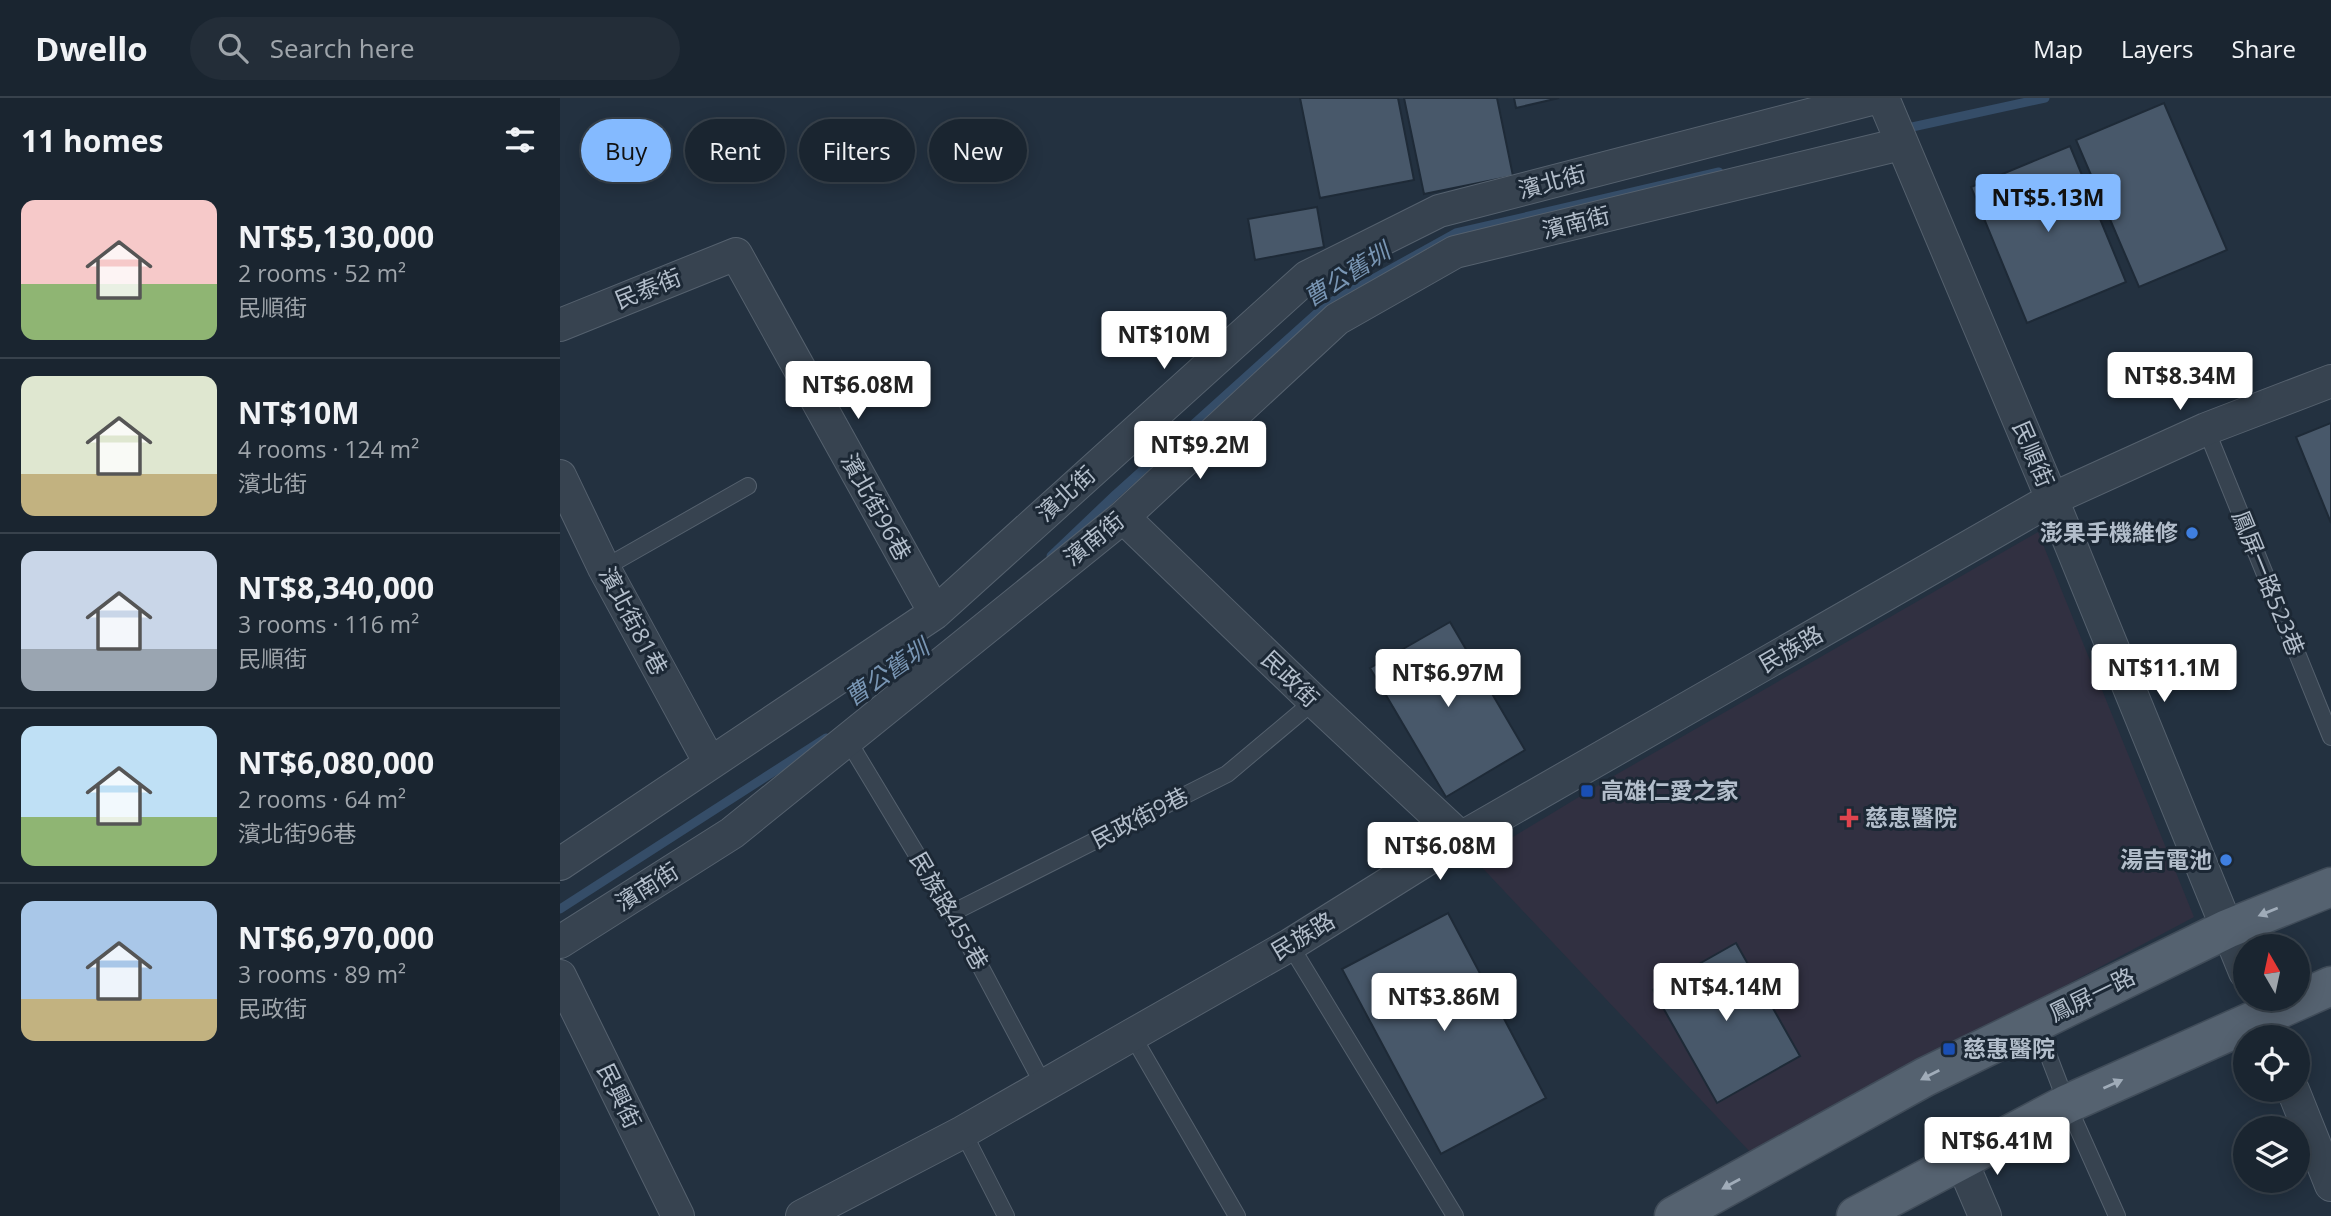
<!DOCTYPE html>
<html lang="en">
<head>
<meta charset="utf-8">
<style>
	body { margin:0; font-family:"Open Sans","Noto Sans TC",sans-serif; background:#232d38; color:#f1f3f6; height:100vh; display:flex; flex-direction:column; font-size:26px; white-space:nowrap }
	* { box-sizing:border-box; margin:0 }
	p { font-size:23px; color:#9fa5ab }
	.icon { flex:none; width:38px; height:38px; fill:none; stroke:currentColor; stroke-width:2; stroke-linecap:round; stroke-linejoin:round }
	.map { position:relative; flex:1; overflow:hidden }
	.details { display:flex; flex-direction:column; background:#1a2530; width:560px }
	.details>* { flex:none }
	.banner { position:absolute; left:21px; top:21px; width:665px; height:63px; display:flex; gap:14px }
	.needle { width:46px; rotate:351deg }
	.buttons { position:absolute; left:1673px; top:836px; display:grid; gap:14px }
	.buttons a { display:grid; place-items:center; width:77px; height:77px; border-radius:50%; background:#1a2530; box-shadow:0 4px 18px #0003,0 0 0 2px #38424c; font-size:35px }
	.price { position:absolute; translate:-50% -60px; padding:0 16px; border-radius:7px; background:#fff; color:#222; font-size:23px; line-height:46px; filter:drop-shadow(0 2px 4px #0008) }
	.price::after { content:''; position:absolute; left:50%; top:42px; width:21px; height:16px; margin-left:-10px; background:inherit; clip-path:polygon(0 0,100% 0,50% 100%) }
	.price.current { background:#84baff; color:#111 }
	ul { padding:0; list-style:none }
	li { display:flex; align-items:center; gap:21px; height:175px; padding:0 21px }
	li+li { border-top:2px solid #38424c }
	li span { display:grid; place-items:center; flex:none; width:196px; height:140px; border-radius:14px; color:#555 }
	li>.icon { margin-inline-start:auto }
	span .icon { width:84px; height:84px; fill:#fffc; stroke-width:1 }
	li b { font-size:30px }
	h2 { display:flex; justify-content:space-between; align-items:center; height:84px; padding:0 21px; font-size:30px }
	.tag { padding:0 24px; border-radius:32px; background:#1a2530; box-shadow:0 4px 18px #0003,0 0 0 2px #38424c; font-size:24px; line-height:63px }
	.tag.current { background:#84baff; color:#111 }
	header { display:flex; align-items:center; gap:42px; box-sizing:border-box; height:98px; padding:0 35px; background:#1a2530; border-bottom:2px solid #38424c }
	header strong { font-size:33px }
	nav { display:flex; gap:38px; margin-inline-start:auto; font-size:24px }
	.search { width:490px; height:63px; background:#232d38; display:flex; align-items:center; gap:18px; box-sizing:border-box; padding:0 24px; border-radius:38px; color:#9fa5ab; font-size:26px }
	main { display:flex; flex:1; min-height:0 }
	.map>svg:first-child { display:block }
	.medical { fill:#313041 }
	.lines { fill:none; stroke-linecap:round; stroke-linejoin:round }
	.stream { stroke:#354d68; stroke-width:9 }
	.building { fill:#48586a; stroke:#1e2a37; stroke-width:2 }
	.service-casing { stroke:#55616e; stroke-width:18 }
	.minor-casing { stroke:#55616e; stroke-width:34 }
	.primary-casing { stroke:#404c59; stroke-width:41 }
	.service { stroke:#374350; stroke-width:16 }
	.minor { stroke:#374350; stroke-width:32 }
	.primary { stroke:#556270; stroke-width:38 }
	.oneway { fill:#a0acb9 }
	.shop-dot { fill:#3f7fe0; stroke:#1c2835; stroke-width:2.5 }
	.transit-dot { fill:#1a4fb4; stroke:#1c2835; stroke-width:2.5 }
	.health-dot { fill:#e0444e; stroke:#1c2835; stroke-width:2.5 }
	.labels { text-anchor:middle; stroke-width:6; stroke-linejoin:round; paint-order:stroke }
	.street-label { font-size:23px; fill:#b3becb; stroke:#1c2835 }
	.poi-label { font-size:23px; font-weight:bold; fill:#b3becb; stroke:#1c2835; text-anchor:start }
	.water-label { font-size:24px; font-style:italic; fill:#7996b4; stroke:#1c2835 }
</style>
</head>
<body>
<header>
<strong>Dwello</strong>
<div class="search"><svg class="icon" aria-label="search" viewBox="0 0 24 24"><circle cx="10" cy="10" r="6"/><path d="M15 15l6 6"/></svg>Search here</div>
<nav><a>Map</a><a>Layers</a><a>Share</a></nav>
</header>
<main>
<section class="details">
<h2>11 homes<svg class="icon" aria-label="filters" viewBox="0 0 24 24"><path d="M4 7h16M4 17h16"/><circle cx="9" cy="7" r="2"/><circle cx="15" cy="17" r="2"/></svg></h2>
<ul>
<li><span style="background:linear-gradient(#f6c9c9 60%,#8fb573 0)"><svg class="icon" aria-label="home" viewBox="0 0 24 24"><path d="M3 11l9-7 9 7M6 9v11h12V9"/></svg></span><div><b>NT$5,130,000</b><p>2 rooms · 52 m²</p><p>民順街</p></div></li>
<li><span style="background:linear-gradient(#dfe7d0 70%,#c2b280 0)"><svg class="icon" aria-label="home" viewBox="0 0 24 24"><path d="M3 11l9-7 9 7M6 9v11h12V9"/></svg></span><div><b>NT$10M</b><p>4 rooms · 124 m²</p><p>濱北街</p></div></li>
<li><span style="background:linear-gradient(#c9d6e8 70%,#9aa5b1 0)"><svg class="icon" aria-label="home" viewBox="0 0 24 24"><path d="M3 11l9-7 9 7M6 9v11h12V9"/></svg></span><div><b>NT$8,340,000</b><p>3 rooms · 116 m²</p><p>民順街</p></div></li>
<li><span style="background:linear-gradient(#bfe0f5 65%,#8fb573 0)"><svg class="icon" aria-label="home" viewBox="0 0 24 24"><path d="M3 11l9-7 9 7M6 9v11h12V9"/></svg></span><div><b>NT$6,080,000</b><p>2 rooms · 64 m²</p><p>濱北街96巷</p></div></li>
<li><span style="background:linear-gradient(#a9c7e8 70%,#c2b280 0)"><svg class="icon" aria-label="home" viewBox="0 0 24 24"><path d="M3 11l9-7 9 7M6 9v11h12V9"/></svg></span><div><b>NT$6,970,000</b><p>3 rooms · 89 m²</p><p>民政街</p></div></li>
</ul>
</section>
<div class="map">
<svg width="1771" height="1118" viewBox="0 0 1771 1118">
	<rect width="100%" height="100%" fill="#233140"/>
	<!-- medical -->
	<path class="medical" d="M1478,434L1634,819L1191,1055L915,762L1052,679Z"/>
	<g class="lines">
		<!-- stream -->
		<path class="stream" d="M1343,31L1485,0
			M491,458L556,396L766,207L896,135L1159,74
			M0,811L266,640"/>
	</g>
	<!-- building -->
	<path class="building" d="M740,0H838L854,82L760,100Z
		M844,0H937L953,78L864,96Z
		M954,0H999L956,10Z
		M1604,5L1667,152L1579,189L1516,42Z
		M1510,48L1566,184L1467,225L1411,89Z
		M757,109L764,149L695,162L688,121Z
		M1771,325V425L1736,339Z
		M890,524L965,652L886,699L810,570Z
		M888,815L986,1000L881,1056L782,871Z
		M1176,845L1240,958L1157,1005L1093,892Z"/>
	<g class="lines">
		<defs>
			<path id="service" d="M1646,331L1771,639
				M44,470L188,388
				M287,641L392,815L484,988
				M392,815L667,676L754,603
				M730,847L895,1118
				M1476,925L1507,1006L1557,1118
				M572,937L677,1118
				M403,1034L446,1118"/>
			<path id="minor" d="M1323,0L1492,401L1685,874
				M0,227L176,156L375,515
				M0,378L44,470L150,665
				M563,419L754,603L901,740
				M0,766L375,515L747,179L879,113L1315,0
				M0,844L172,735L563,419L777,221L895,154L1341,46
				M0,878L118,1118
				M1733,992L1771,1087
				M1401,1062L1425,1118
				M242,1118L403,1034L572,937L730,847L901,740L1492,401L1646,331L1771,283"/>
			<path id="primary" d="M1114,1118L1365,979L1667,831L1771,789
				M1296,1118L1507,1006L1771,888"/>
		</defs>
		<!-- service casing -->
		<use href="#service" class="service-casing"/>
		<!-- minor casing -->
		<use href="#minor" class="minor-casing"/>
		<!-- primary casing -->
		<use href="#primary" class="primary-casing"/>
		<!-- service -->
		<use href="#service" class="service"/>
		<!-- minor -->
		<use href="#minor" class="minor"/>
		<!-- primary -->
		<use href="#primary" class="primary"/>
	</g>
	<!-- one-way arrows -->
	<defs><path id="oneway-solid" d="M-6-.8H1V-3.2L6.5 0L1 3.2V.8H-6Z" transform="scale(1.75)"/></defs>
	<g class="oneway">
		<use href="#oneway-solid" transform="translate(1708 814) rotate(158)"/>
		<use href="#oneway-solid" transform="translate(1370 977) rotate(153)"/>
		<use href="#oneway-solid" transform="translate(1553 986) rotate(-24)"/>
		<use href="#oneway-solid" transform="translate(1171 1086) rotate(151)"/>
	</g>
	<!-- markers -->
	<g class="shop-dot">
		<circle cx="1632" cy="435" r="7"/>
		<circle cx="1666" cy="762" r="7"/>
	</g>
	<g class="transit-dot">
		<rect x="1020" y="686" width="14" height="14" rx="3.5"/>
		<rect x="1382" y="944" width="14" height="14" rx="3.5"/>
	</g>
	<path class="health-dot" d="M1285.5 709.5h7v7h7v7h-7v7h-7v-7h-7v-7h7z"/>
	<g class="labels">
		<!-- street labels -->
		<g class="street-label">
			<text transform="translate(992 84) rotate(-15)" y="8">濱北街</text>
			<text transform="translate(1016 125) rotate(-14)" y="8">濱南街</text>
			<text transform="translate(88 191) rotate(-22)" y="8">民泰街</text>
			<text transform="translate(1473 356) rotate(67)" y="8">民順街</text>
			<text transform="translate(506 396) rotate(-42)" y="8">濱北街</text>
			<text transform="translate(316 409) rotate(61)" y="8">濱北街96巷</text>
			<text transform="translate(534 441) rotate(-39)" y="8">濱南街</text>
			<text transform="translate(1708 485) rotate(68)" y="8">鳳屏一路523巷</text>
			<text transform="translate(73 523) rotate(62)" y="8">濱北街81巷</text>
			<text transform="translate(1231 551) rotate(-30)" y="8">民族路</text>
			<text transform="translate(730 581) rotate(44)" y="8">民政街</text>
			<text transform="translate(580 720) rotate(-27)" y="8">民政街9巷</text>
			<text transform="translate(87 789) rotate(-32)" y="8">濱南街</text>
			<text transform="translate(389 813) rotate(60)" y="8">民族路455巷</text>
			<text transform="translate(743 838) rotate(-31)" y="8">民族路</text>
			<text transform="translate(1532 897) rotate(-26)" y="8">鳳屏一路</text>
			<text transform="translate(59 998) rotate(64)" y="8">民興街</text>
		</g>
		<!-- poi labels -->
		<g class="poi-label">
			<text x="1618" y="443" text-anchor="end">澎果手機維修</text>
			<text x="1041" y="701">高雄仁愛之家</text>
			<text x="1305" y="728">慈恵醫院</text>
			<text x="1652" y="770" text-anchor="end">湯吉電池</text>
			<text x="1403" y="959">慈惠醫院</text>
		</g>
		<!-- water labels -->
		<g class="water-label">
			<text transform="translate(787 177) rotate(-32)" y="8">曹公舊圳</text>
			<text transform="translate(327 575) rotate(-35)" y="8">曹公舊圳</text>
		</g>
	</g>
</svg>
<div class="buttons">
<a><svg class="needle" viewBox="-14 -14 28 28"><path d="M0-13l5 13h-10z" fill="#e53935"/><path d="M0 13l5-13h-10z" fill="#9fa5ab"/></svg></a>
<a><svg class="icon" aria-label="locate" viewBox="0 0 24 24"><circle cx="12" cy="12" r="6"/><path d="M12 2v4M12 18v4M2 12h4M18 12h4"/></svg></a>
<a><svg class="icon" aria-label="layers" viewBox="0 0 24 24"><path d="M12 4l9 5-9 5-9-5zM3 14l9 5 9-5"/></svg></a>
</div>
<b class="price current" style="left:1488px;top:136px">NT$5.13M</b>
<b class="price" style="left:604px;top:273px">NT$10M</b>
<b class="price" style="left:1620px;top:314px">NT$8.34M</b>
<b class="price" style="left:298px;top:323px">NT$6.08M</b>
<b class="price" style="left:640px;top:383px">NT$9.2M</b>
<b class="price" style="left:1604px;top:606px">NT$11.1M</b>
<b class="price" style="left:888px;top:611px">NT$6.97M</b>
<b class="price" style="left:880px;top:784px">NT$6.08M</b>
<b class="price" style="left:1166px;top:925px">NT$4.14M</b>
<b class="price" style="left:884px;top:935px">NT$3.86M</b>
<b class="price" style="left:1437px;top:1079px">NT$6.41M</b>
<div class="banner">
<a class="tag current">Buy</a>
<a class="tag">Rent</a>
<a class="tag">Filters</a>
<a class="tag">New</a>
</div>
</div>
</main>
</body>
</html>
